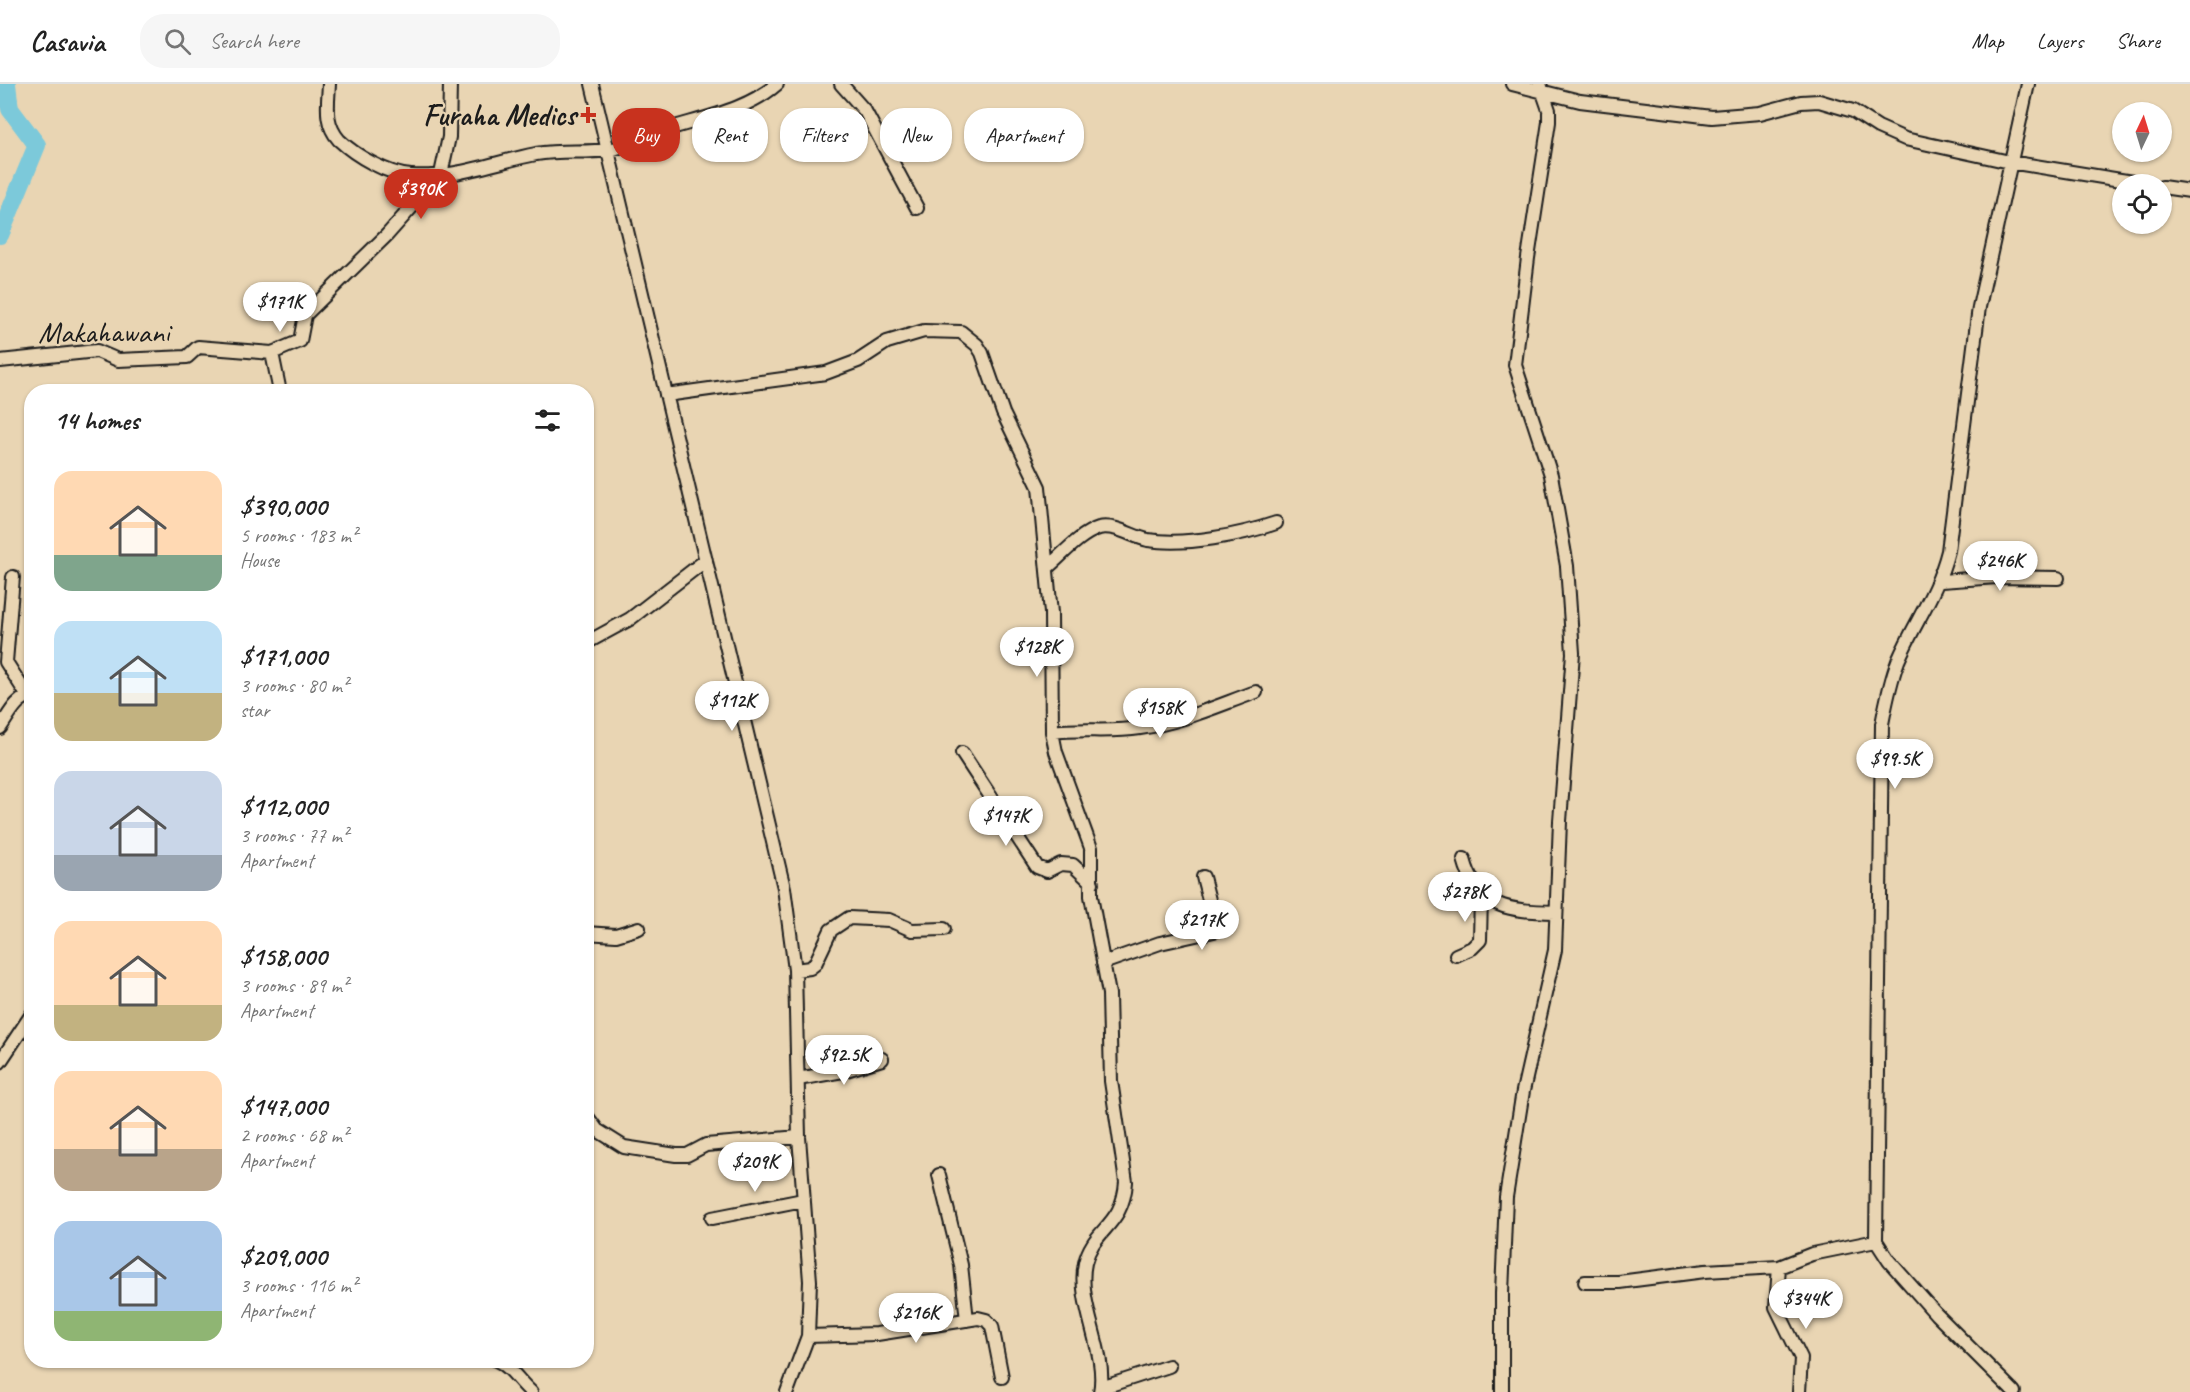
<!DOCTYPE html>
<html lang="en">
<head>
<meta charset="utf-8">
<style>
	body { margin:0; font-family:Caveat,sans-serif; background:#f6f6f6; color:#222; height:100vh; display:flex; flex-direction:column; font-size:22px; white-space:nowrap }
	* { box-sizing:border-box; margin:0 }
	p { font-size:20px; color:#767676 }
	.icon { flex:none; width:33px; height:33px; fill:none; stroke:currentColor; stroke-width:2; stroke-linecap:round; stroke-linejoin:round }
	.map { position:relative; flex:1; overflow:hidden }
	.drawer { position:absolute; left:24px; top:300px; width:570px; height:984px; display:flex; flex-direction:column; background:#fff; border-radius:24px; box-shadow:0 2px 4px #0004 }
	.drawer>* { flex:none }
	.banner { position:absolute; left:612px; top:24px; width:570px; height:54px; display:flex; gap:12px }
	.needle { width:39px; rotate:4deg }
	.fabs { position:absolute; left:2112px; top:18px; display:grid; gap:12px }
	.fabs a { display:grid; place-items:center; width:60px; height:60px; border-radius:50%; background:#fff; box-shadow:0 2px 4px #0004; font-size:30px }
	.price { position:absolute; translate:-50% -51px; padding:0 14px; border-radius:21px; background:#fff; color:#222; font-size:20px; line-height:39px; filter:drop-shadow(0 2px 3px #0008) }
	.price::after { content:''; position:absolute; left:50%; top:36px; width:18px; height:14px; margin-left:-9px; background:inherit; clip-path:polygon(0 0,100% 0,50% 100%) }
	.price.active { background:#c8321e; color:#fff }
	ul { padding:0; list-style:none }
	li { display:flex; align-items:center; gap:18px; height:150px; padding:0 30px }
	li span { display:grid; place-items:center; flex:none; width:168px; height:120px; border-radius:18px; color:#555 }
	li>.icon { margin-inline-start:auto }
	span .icon { width:72px; height:72px; fill:#fffc; stroke-width:1 }
	li b { font-size:26px }
	h2 { display:flex; justify-content:space-between; align-items:center; height:72px; padding:0 30px; font-size:26px }
	.pill { padding:0 21px; border-radius:24px; background:#fff; box-shadow:0 2px 4px #0004; font-size:21px; line-height:54px }
	.pill.active { background:#c8321e; color:#fff }
	header { display:flex; align-items:center; gap:36px; box-sizing:border-box; height:84px; padding:0 30px; background:#fff; border-bottom:2px solid #e0e0e0 }
	header strong { font-size:28px }
	nav { display:flex; gap:33px; margin-inline-start:auto; font-size:21px }
	.search { width:420px; height:54px; background:#f6f6f6; display:flex; align-items:center; gap:15px; box-sizing:border-box; padding:0 21px; border-radius:24px; color:#767676; font-size:22px }
	.map>svg:first-child { display:block }
	.lines { fill:none; stroke-linecap:round; stroke-linejoin:round }
	.river { stroke:#7cc9da; stroke-width:18 }
	.minor-casing { stroke:#1c1c1c; stroke-width:16 }
	.minor { stroke:#e9d5b3; stroke-width:12 }
	.poi-dot { fill:#c8321e; stroke:#e9d5b3; stroke-width:2 }
	.labels { text-anchor:middle; stroke-width:4.5; stroke-linejoin:round; paint-order:stroke }
	.poi-label { font-size:30px; font-weight:bold; fill:#1c1c1c; stroke:#e9d5b3; text-anchor:end }
	.street-label { font-size:30px; fill:#1c1c1c; stroke:#e9d5b3 }
</style>
</head>
<body>
<header>
<strong>Casavia</strong>
<div class="search"><svg class="icon" aria-label="search" viewBox="0 0 24 24"><circle cx="10" cy="10" r="6"/><path d="M15 15l6 6"/></svg>Search here</div>
<nav><a>Map</a><a>Layers</a><a>Share</a></nav>
</header>
<div class="map">
<svg width="2190" height="1308" viewBox="0 0 2190 1308">
	<rect width="100%" height="100%" fill="#e9d5b3"/>
	<filter id="ink" filterUnits="userSpaceOnUse"><feTurbulence type="fractalNoise" baseFrequency=".0167" numOctaves="2"/><feDisplacementMap in="SourceGraphic" scale="12" xChannelSelector="R" yChannelSelector="G"/><feConvolveMatrix kernelMatrix="1 2 1 2 8 2 1 2 1" color-interpolation-filters="sRGB"/></filter>
	<g filter="url(#ink)">
		<g class="lines">
			<!-- river -->
			<path class="river" d="M0,151L37,61L10,25L7,0"/>
			<defs>
				<path id="minor" d="M329,0C328,21 324,39 339,56C356,72 387,90 411,92C453,95 495,78 536,70C560,66 585,69 609,66C626,63 640,54 656,49C695,35 744,29 777,0
					M592,0L784,804L795,886L799,1053L810,1197L808,1252L787,1308
					M841,0L865,27L917,124
					M1512,0L1580,17L1712,33L1760,29L1801,18L1819,17L1853,27L1878,43L1905,55L2010,78L2145,100
					M2162,103L2190,107
					M272,269L300,257L305,231L387,151L441,90L449,53L450,0
					M0,277L97,267L118,276L187,273L198,263L272,269L280,308
					M666,311L826,289L858,277L887,258L924,247L961,248L977,261L982,269L1003,329L1039,403L1051,529L1052,648L1056,668L1091,764V812L1109,910L1111,997L1126,1098C1123,1143 1093,1144 1085,1179C1076,1219 1108,1268 1100,1308
					M1048,483C1063,470 1080,450 1099,444C1115,440 1133,453 1148,456C1186,462 1241,451 1276,439
					M13,493L6,578L27,611
					M1941,497L1997,493L2058,494
					M586,559L630,535L706,476
					M0,644C8,633 17,612 32,612
					M1052,648C1082,644 1110,649 1140,644C1180,639 1219,621 1256,608
					M962,669L1037,783L1047,787L1061,780L1073,781L1092,799
					M1464,775C1477,825 1510,827 1556,828
					M586,849L616,851L639,844
					M1456,871L1472,864L1480,856L1481,811
					M1103,879L1160,859L1214,847L1215,839L1203,793
					M795,886L810,884L815,880L831,846L849,834L889,836L912,846L944,845
					M0,978L32,930
					M798,995L843,987L882,975
					M586,1031L597,1046L624,1063L676,1071H687L706,1061L799,1053
					M939,1091L961,1181L967,1236
					M712,1134L803,1116
					M1779,1183L1776,1223L1801,1274L1799,1308
					M1585,1198H1619L1705,1187L1779,1183L1812,1170L1876,1157
					M808,1252L877,1250L978,1234L986,1236L992,1242L1002,1293
					M496,1276C512,1283 518,1297 531,1308
					M1101,1304L1169,1282
					M1502,1308V1209L1506,1113L1523,1007L1555,866L1560,737L1573,569L1567,482L1551,391L1515,281L1528,174L1549,38V26L1540,0
					M2014,1308L1936,1230L1889,1177L1876,1157L1882,640C1886,619 1890,598 1898,577C1915,537 1937,510 1948,467L1979,223L2028,0"/>
			</defs>
			<!-- minor casing -->
			<use href="#minor" class="minor-casing"/>
			<!-- minor -->
			<use href="#minor" class="minor"/>
		</g>
	</g>
	<!-- markers -->
	<path class="poi-dot" d="M585 22h6v6h6v6h-6v6h-6v-6h-6v-6h6z"/>
	<g class="labels">
		<!-- poi labels -->
		<g class="poi-label">
			<text x="576" y="41">Furaha Medics</text>
		</g>
		<!-- street labels -->
		<g class="street-label">
			<text x="104" y="258">Makahawani</text>
		</g>
	</g>
</svg>
<div class="fabs">
<a><svg class="needle" viewBox="-14 -14 28 28"><path d="M0-13l5 13h-10z" fill="#e53935"/><path d="M0 13l5-13h-10z" fill="#767676"/></svg></a>
<a><svg class="icon" aria-label="locate" viewBox="0 0 24 24"><circle cx="12" cy="12" r="6"/><path d="M12 2v4M12 18v4M2 12h4M18 12h4"/></svg></a>
</div>
<b class="price active" style="left:421px;top:136px">$390K</b>
<b class="price" style="left:280px;top:249px">$171K</b>
<b class="price" style="left:2000px;top:508px">$246K</b>
<b class="price" style="left:1037px;top:594px">$128K</b>
<b class="price" style="left:732px;top:648px">$112K</b>
<b class="price" style="left:1160px;top:655px">$158K</b>
<b class="price" style="left:1895px;top:706px">$99.5K</b>
<b class="price" style="left:1006px;top:763px">$147K</b>
<b class="price" style="left:1465px;top:839px">$278K</b>
<b class="price" style="left:1202px;top:867px">$217K</b>
<b class="price" style="left:844px;top:1002px">$92.5K</b>
<b class="price" style="left:755px;top:1109px">$209K</b>
<b class="price" style="left:1806px;top:1246px">$344K</b>
<b class="price" style="left:916px;top:1260px">$216K</b>
<div class="banner">
<a class="pill active">Buy</a>
<a class="pill">Rent</a>
<a class="pill">Filters</a>
<a class="pill">New</a>
<a class="pill">Apartment</a>
</div>
<section class="drawer">
<h2>14 homes<svg class="icon" aria-label="filters" viewBox="0 0 24 24"><path d="M4 7h16M4 17h16"/><circle cx="9" cy="7" r="2"/><circle cx="15" cy="17" r="2"/></svg></h2>
<ul>
<li><span style="background:linear-gradient(#ffd9b3 70%,#7fa58c 0)"><svg class="icon" aria-label="home" viewBox="0 0 24 24"><path d="M3 11l9-7 9 7M6 9v11h12V9"/></svg></span><div><b>$390,000</b><p>5 rooms · 183 m²</p><p>House</p></div></li>
<li><span style="background:linear-gradient(#bfe0f5 60%,#c2b280 0)"><svg class="icon" aria-label="home" viewBox="0 0 24 24"><path d="M3 11l9-7 9 7M6 9v11h12V9"/></svg></span><div><b>$171,000</b><p>3 rooms · 80 m²</p><p>star</p></div></li>
<li><span style="background:linear-gradient(#c9d6e8 70%,#9aa5b1 0)"><svg class="icon" aria-label="home" viewBox="0 0 24 24"><path d="M3 11l9-7 9 7M6 9v11h12V9"/></svg></span><div><b>$112,000</b><p>3 rooms · 77 m²</p><p>Apartment</p></div></li>
<li><span style="background:linear-gradient(#ffd9b3 70%,#c2b280 0)"><svg class="icon" aria-label="home" viewBox="0 0 24 24"><path d="M3 11l9-7 9 7M6 9v11h12V9"/></svg></span><div><b>$158,000</b><p>3 rooms · 89 m²</p><p>Apartment</p></div></li>
<li><span style="background:linear-gradient(#ffd9b3 65%,#b9a48a 0)"><svg class="icon" aria-label="home" viewBox="0 0 24 24"><path d="M3 11l9-7 9 7M6 9v11h12V9"/></svg></span><div><b>$147,000</b><p>2 rooms · 68 m²</p><p>Apartment</p></div></li>
<li><span style="background:linear-gradient(#a9c7e8 75%,#8fb573 0)"><svg class="icon" aria-label="home" viewBox="0 0 24 24"><path d="M3 11l9-7 9 7M6 9v11h12V9"/></svg></span><div><b>$209,000</b><p>3 rooms · 116 m²</p><p>Apartment</p></div></li>
</ul>
</section>
</div>
</body>
</html>
